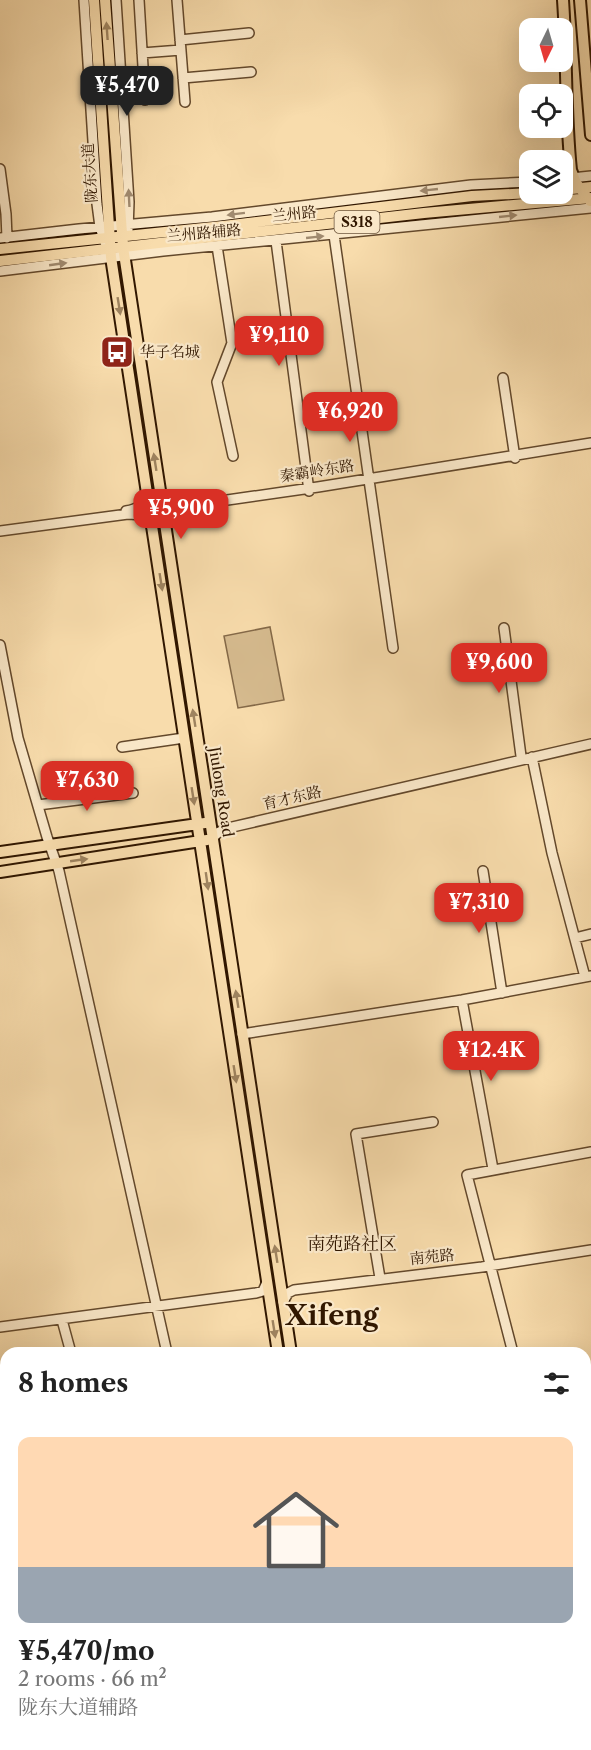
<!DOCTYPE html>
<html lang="en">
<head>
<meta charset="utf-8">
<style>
	body { margin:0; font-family:"Libre Caslon Text","Noto Serif SC",serif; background:#f6f6f6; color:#222; height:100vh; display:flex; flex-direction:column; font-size:22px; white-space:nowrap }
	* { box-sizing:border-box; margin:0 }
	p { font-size:20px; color:#767676 }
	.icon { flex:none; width:33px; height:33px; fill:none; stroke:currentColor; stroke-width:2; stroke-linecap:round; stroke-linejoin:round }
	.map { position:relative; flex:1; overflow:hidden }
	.sheet { position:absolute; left:0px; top:1347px; width:591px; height:404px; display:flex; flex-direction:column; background:#fff; border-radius:18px 18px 0 0; box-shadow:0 6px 24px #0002 }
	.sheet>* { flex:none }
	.needle { width:39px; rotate:185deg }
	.buttons { position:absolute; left:519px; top:18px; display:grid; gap:12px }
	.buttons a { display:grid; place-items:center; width:54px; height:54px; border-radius:12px; background:#fff; box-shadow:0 6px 24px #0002; font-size:30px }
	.price { position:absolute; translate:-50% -51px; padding:0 14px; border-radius:12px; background:#d93025; color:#fff; font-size:20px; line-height:39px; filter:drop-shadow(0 2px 3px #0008) }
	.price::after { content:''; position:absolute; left:50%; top:36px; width:18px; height:14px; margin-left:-9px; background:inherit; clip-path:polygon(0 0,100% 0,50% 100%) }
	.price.selected { background:#222; color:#fff }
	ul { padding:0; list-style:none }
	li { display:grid; align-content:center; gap:12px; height:318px; padding:0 18px }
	li span { display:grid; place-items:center; height:186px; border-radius:12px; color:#555 }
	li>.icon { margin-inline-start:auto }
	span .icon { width:108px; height:108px; fill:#fffc; stroke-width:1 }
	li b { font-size:26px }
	h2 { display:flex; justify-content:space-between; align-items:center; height:72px; padding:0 18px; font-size:26px }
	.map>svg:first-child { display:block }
	.green { fill:#d6bb8f; stroke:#846948; stroke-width:1.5 }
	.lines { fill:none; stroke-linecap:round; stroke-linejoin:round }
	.minor-casing { stroke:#63482b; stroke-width:12 }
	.major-casing { stroke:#311700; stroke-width:14 }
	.minor { stroke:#fae8c9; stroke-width:9 }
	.major { stroke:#f8dcac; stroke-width:10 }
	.oneway { fill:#9e835f }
	.oneway2 { fill:#a08a6f }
	.labels { text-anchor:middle; stroke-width:4.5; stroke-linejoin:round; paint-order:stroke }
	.shield { fill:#fae8c9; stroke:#6d563c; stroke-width:1.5 }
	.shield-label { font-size:14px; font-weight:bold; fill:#311700 }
	.street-label { font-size:15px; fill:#311700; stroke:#fae8c9 }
	.poi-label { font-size:15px; fill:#311700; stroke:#fae8c9; text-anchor:start }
	.quarter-label { font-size:18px; fill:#311700; stroke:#fae8c9 }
	.town-label { font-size:27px; font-weight:bold; fill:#311700; stroke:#fae8c9 }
</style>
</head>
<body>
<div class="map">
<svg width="591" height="1750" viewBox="0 0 591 1750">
	<rect width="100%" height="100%" fill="#f8dcac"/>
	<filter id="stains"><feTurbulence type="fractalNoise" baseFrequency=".00333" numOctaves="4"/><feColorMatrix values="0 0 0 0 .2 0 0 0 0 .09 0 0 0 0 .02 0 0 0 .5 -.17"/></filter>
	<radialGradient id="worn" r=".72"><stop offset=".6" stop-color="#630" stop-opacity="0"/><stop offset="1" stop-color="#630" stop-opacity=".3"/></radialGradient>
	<!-- green -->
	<path class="green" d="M270,627L284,700L238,708L224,636Z"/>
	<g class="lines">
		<defs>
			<path id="minor" d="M84,0L97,204L100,227L106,245
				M116,0L129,202L128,230
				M139,0L145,100
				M177,0L185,102
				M180,40L249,33
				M142,53L181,50
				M183,78L251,72
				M0,169L6,214L7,238
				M562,179L591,176
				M334,235L393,648
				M0,238L79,229L212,217L471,185L530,182
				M276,241L309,491
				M217,246L232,343L217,382L233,456
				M0,271L163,251L591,208
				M503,378L515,458
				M160,495C163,503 170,507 179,507L318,487L591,443
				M126,511C138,509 143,506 147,493
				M0,531L128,514C140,514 146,517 152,527
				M504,628L521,756
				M0,645L18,738L47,837L59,871L167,1353
				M122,747L184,738
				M532,757L552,853L585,977
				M38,805L133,793
				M212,838L219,832L228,828L591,744
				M483,871L502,993
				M575,938L591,934
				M462,1000L493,1169
				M242,1034L462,1000L591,976
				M380,1278L356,1134L433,1122
				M283,1302L288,1293L294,1290L482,1267L591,1250
				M62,1320L71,1353
				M0,1327L256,1293L263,1291L267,1282
				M513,1353L467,1175L591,1152
				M0,1511L6,1535
				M0,1581L6,1583
				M255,1744V1750
				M582,1744L583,1750
				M127,1750L159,1744"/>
			<path id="major" d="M94,0L111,257L278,1353
				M105,0L123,247L291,1353
				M563,0C567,56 565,113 571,170L576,183L590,201
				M580,0L591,135
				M562,190L591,187
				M0,249L223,226L472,196L530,193
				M0,261L424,213L591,198
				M0,852L205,823
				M0,872L207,840
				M585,1449L591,1448
				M585,1467L591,1466
				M0,1676L6,1674
				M338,1744L339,1750
				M351,1744L352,1750"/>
		</defs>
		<!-- minor casing -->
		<use href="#minor" class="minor-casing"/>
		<!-- major casing -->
		<use href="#major" class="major-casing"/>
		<!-- minor -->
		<use href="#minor" class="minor"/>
		<!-- major -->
		<use href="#major" class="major"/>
	</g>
	<!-- one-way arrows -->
	<defs><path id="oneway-solid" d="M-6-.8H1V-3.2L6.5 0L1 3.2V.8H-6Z" transform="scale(1.5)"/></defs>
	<g class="oneway">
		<use href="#oneway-solid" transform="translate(107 31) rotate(-94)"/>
		<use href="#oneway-solid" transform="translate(119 306) rotate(81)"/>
		<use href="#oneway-solid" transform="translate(155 462) rotate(-99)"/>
		<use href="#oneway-solid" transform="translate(161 582) rotate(81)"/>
		<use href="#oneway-solid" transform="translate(194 718) rotate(-99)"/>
		<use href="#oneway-solid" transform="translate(193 796) rotate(81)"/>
		<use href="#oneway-solid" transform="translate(79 860) rotate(-8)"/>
		<use href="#oneway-solid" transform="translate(207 881) rotate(82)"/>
		<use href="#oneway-solid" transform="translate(237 999) rotate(-99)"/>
		<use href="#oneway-solid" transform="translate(235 1074) rotate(81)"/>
		<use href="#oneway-solid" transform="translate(276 1254) rotate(-99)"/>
		<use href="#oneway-solid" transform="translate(274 1329) rotate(81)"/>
	</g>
	<g class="oneway2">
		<use href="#oneway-solid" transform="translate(429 190) rotate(174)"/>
		<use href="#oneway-solid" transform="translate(129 198) rotate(-93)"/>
		<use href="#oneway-solid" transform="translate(236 214) rotate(173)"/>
		<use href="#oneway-solid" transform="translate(508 216) rotate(-6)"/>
		<use href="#oneway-solid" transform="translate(315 237) rotate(-6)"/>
		<use href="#oneway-solid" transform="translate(58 264) rotate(-8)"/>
	</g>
	<!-- icons -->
	<defs>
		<symbol id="bus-square" viewBox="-11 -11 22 22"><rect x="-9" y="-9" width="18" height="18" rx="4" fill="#8f2418" stroke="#fae8c9"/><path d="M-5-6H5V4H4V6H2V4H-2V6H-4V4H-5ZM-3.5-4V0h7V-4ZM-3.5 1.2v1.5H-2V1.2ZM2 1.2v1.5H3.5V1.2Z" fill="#fff"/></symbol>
	</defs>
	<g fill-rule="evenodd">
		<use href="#bus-square" x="98" y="333" width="38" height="38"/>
	</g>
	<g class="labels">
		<!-- shield labels -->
		<rect class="shield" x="334.5" y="211" width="45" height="22" rx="4.5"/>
		<g class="shield-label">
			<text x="357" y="227">S318</text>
		</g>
		<!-- street labels -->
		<g class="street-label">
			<text transform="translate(90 173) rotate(-94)" y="5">陇东大道</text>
			<text transform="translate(294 214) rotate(-6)" y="5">兰州路</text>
			<text transform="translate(204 233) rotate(-5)" y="5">兰州路辅路</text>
			<text transform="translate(317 471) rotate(-9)" y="5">秦霸岭东路</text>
			<text transform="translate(221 792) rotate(81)" y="5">Jiulong Road</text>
			<text transform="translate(292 798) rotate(-13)" y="5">育才东路</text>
			<text transform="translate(432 1257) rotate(-6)" y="5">南苑路</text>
		</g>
		<!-- poi labels -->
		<g class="poi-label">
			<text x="140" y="357">华子名城</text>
		</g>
		<!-- quarter labels -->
		<g class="quarter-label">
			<text x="352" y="1250">南苑路社区</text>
		</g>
		<!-- town labels -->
		<g class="town-label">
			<text x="332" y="1325">Xifeng</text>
		</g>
	</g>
	<rect width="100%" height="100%" filter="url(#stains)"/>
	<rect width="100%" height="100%" fill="url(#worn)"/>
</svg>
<div class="buttons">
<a><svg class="needle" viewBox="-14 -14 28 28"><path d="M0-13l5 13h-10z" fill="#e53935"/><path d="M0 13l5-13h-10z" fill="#767676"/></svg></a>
<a><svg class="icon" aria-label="locate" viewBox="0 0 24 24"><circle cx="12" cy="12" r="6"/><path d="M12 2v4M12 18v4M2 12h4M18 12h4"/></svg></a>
<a><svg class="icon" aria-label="layers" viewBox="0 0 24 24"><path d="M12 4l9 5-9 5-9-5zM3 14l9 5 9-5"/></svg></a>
</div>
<b class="price selected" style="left:127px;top:117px">¥5,470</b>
<b class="price" style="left:279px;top:367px">¥9,110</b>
<b class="price" style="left:350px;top:443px">¥6,920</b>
<b class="price" style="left:181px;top:540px">¥5,900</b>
<b class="price" style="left:499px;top:694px">¥9,600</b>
<b class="price" style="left:87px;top:812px">¥7,630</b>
<b class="price" style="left:479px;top:934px">¥7,310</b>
<b class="price" style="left:491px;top:1082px">¥12.4K</b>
<section class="sheet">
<h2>8 homes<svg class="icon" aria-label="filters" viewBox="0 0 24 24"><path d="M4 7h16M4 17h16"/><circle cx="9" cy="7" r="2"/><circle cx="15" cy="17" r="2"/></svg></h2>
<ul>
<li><span style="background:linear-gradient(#ffd9b3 70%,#9aa5b1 0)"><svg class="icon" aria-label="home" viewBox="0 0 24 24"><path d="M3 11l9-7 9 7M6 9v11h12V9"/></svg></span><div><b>¥5,470/mo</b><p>2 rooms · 66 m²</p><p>陇东大道辅路</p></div></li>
</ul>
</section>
</div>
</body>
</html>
